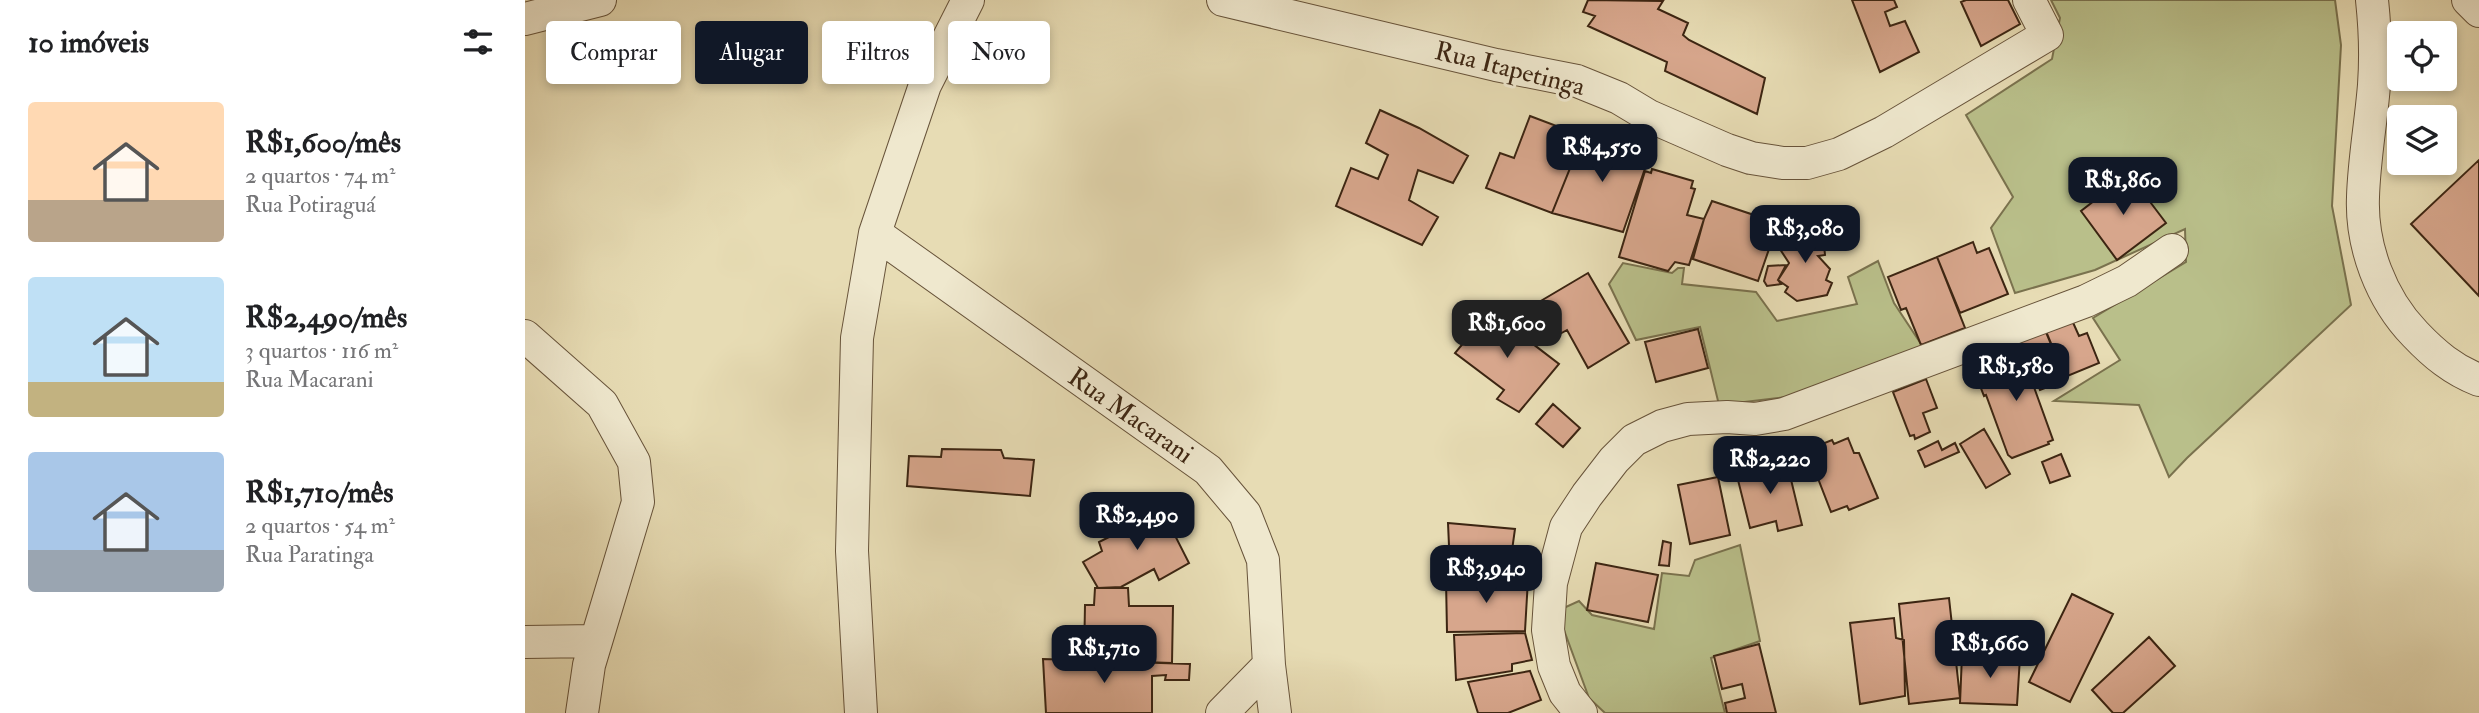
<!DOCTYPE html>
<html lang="pt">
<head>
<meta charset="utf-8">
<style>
	body { margin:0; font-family:"IM FELL Double Pica",serif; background:#f6f6f6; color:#202124; height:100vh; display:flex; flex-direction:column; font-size:26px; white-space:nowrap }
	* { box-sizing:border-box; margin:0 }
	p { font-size:23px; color:#757577 }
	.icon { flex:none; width:38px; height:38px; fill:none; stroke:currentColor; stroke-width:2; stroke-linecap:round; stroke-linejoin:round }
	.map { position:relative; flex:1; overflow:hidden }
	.panel { display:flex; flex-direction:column; background:#fff; width:525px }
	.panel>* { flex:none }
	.guide { position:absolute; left:21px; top:21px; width:665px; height:63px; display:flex; gap:14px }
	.fabs { position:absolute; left:1862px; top:21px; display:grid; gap:14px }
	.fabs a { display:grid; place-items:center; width:70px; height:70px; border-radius:7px; background:#fff; box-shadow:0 4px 10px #0003; font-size:35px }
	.price { position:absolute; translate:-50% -60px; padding:0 16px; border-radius:14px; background:#111827; color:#fff; font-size:23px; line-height:46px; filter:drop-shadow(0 2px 4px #0008) }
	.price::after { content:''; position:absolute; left:50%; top:42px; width:21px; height:16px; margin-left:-10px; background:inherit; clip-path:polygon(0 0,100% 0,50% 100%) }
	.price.current { background:#222; color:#fff }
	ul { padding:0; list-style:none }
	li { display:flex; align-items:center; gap:21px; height:175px; padding:0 28px }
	li span { display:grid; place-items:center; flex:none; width:196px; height:140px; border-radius:7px; color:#555 }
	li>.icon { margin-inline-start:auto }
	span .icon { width:84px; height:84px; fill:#fffc; stroke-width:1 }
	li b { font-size:30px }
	h2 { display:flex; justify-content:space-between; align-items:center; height:84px; padding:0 28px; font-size:30px }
	.tag { padding:0 24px; border-radius:7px; background:#fff; box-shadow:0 4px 10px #0003; font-size:24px; line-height:63px }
	.tag.current { background:#111827; color:#fff }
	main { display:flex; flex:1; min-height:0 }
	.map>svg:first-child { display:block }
	.green { fill:#b9bf8a; stroke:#7a724e; stroke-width:2 }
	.building { fill:#d7a68c; stroke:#3c2512; stroke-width:2 }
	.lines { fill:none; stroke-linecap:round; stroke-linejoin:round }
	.minor-casing { stroke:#67533a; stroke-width:34 }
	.minor { stroke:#efe8ce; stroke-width:32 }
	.labels { text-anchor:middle; stroke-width:6; stroke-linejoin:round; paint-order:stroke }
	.street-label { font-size:26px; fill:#3c2512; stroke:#efe8ce }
</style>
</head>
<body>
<main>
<section class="panel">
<h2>10 imóveis<svg class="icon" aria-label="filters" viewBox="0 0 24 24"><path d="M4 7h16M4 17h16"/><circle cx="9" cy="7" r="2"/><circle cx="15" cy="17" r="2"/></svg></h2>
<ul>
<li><span style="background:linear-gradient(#ffd9b3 70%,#b9a48a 0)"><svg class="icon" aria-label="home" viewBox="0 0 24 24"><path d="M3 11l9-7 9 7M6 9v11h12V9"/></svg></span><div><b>R$1,600/mês</b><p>2 quartos · 74 m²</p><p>Rua Potiraguá</p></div></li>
<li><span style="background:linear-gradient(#bfe0f5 75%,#c2b280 0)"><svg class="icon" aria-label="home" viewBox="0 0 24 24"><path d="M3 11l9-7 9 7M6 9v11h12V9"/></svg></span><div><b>R$2,490/mês</b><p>3 quartos · 116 m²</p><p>Rua Macarani</p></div></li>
<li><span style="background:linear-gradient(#a9c7e8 70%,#9aa5b1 0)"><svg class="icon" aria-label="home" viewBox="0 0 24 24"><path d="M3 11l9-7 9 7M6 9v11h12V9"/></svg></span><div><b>R$1,710/mês</b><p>2 quartos · 54 m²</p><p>Rua Paratinga</p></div></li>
</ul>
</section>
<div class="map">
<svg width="1954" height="713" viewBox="0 0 1954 713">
	<rect width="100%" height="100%" fill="#e7dcb4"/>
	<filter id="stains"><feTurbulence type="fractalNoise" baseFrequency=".00286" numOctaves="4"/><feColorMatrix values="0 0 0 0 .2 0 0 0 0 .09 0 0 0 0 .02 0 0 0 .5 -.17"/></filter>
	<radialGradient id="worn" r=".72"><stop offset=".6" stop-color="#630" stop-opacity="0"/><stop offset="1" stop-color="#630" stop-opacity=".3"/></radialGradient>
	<!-- green -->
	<path class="green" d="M1526,0H1810L1816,45L1807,206L1826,305L1662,458L1644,477L1614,405L1529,401L1595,360L1568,318L1661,262L1660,229L1570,270L1490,293L1466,228L1488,197L1441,115L1527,59L1535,18Z
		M1353,261L1369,303L1400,350L1279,395L1194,405L1175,327L1111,340L1084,284L1098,263L1147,273L1153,268H1159L1157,284L1231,292L1252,321L1332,304L1323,277Z
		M1215,545L1235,641L1186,658L1200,713H1080L1064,698L1032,611L1054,601L1067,615L1129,629L1137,573L1164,576L1170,560Z"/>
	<!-- building -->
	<path class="building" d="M1063,0L1138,1L1133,9L1163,23L1158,35L1164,40L1240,78L1232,114L1140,71L1142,62L1063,26L1070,16L1058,12Z
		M1327,0H1369L1372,7L1360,12L1365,26L1380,21L1394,52L1355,72Z
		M1441,0H1483L1495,24L1456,46L1436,2Z
		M855,110L894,128L943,156L928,183L893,170L884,200L913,217L897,245L811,206L826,168L853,179L863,155L841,143Z
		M1005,116L1058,136L1027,213L961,188L975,153L989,158Z
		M1058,136L1125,154L1098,232L1027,213Z
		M1954,160V296L1886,224Z
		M1127,169L1168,181L1166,188L1170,189L1162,215L1179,219L1164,265L1150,262L1143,271L1094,257L1120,171L1126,173Z
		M1604,174L1641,223L1592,260L1556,211Z
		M1187,201L1253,223L1233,281L1168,259L1179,219Z
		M1279,228L1298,235L1300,255L1293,256L1305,269L1301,280L1307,283L1302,295L1272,301L1260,292L1263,287L1253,280L1264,263L1251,243L1267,232Z
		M1448,242L1452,253L1464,248L1483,294L1435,313L1412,257Z
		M1412,257L1440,328L1396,345L1381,308L1376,310L1363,277Z
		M1261,265L1253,280L1256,284L1242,286L1239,281L1243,266Z
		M1063,273L1104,343L1063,368L1042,330L1033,335L1014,302Z
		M965,311L1034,364L994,412L972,399L979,390L930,353Z
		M1546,318L1554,336L1562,333L1574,363L1540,377L1520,329Z
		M1518,325L1541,380L1515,390L1493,336Z
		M1173,329L1183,368L1131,382L1120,342Z
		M1492,340L1528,440L1523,442L1524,444L1487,458L1483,455L1461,395L1459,396L1454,383L1474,376L1465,349Z
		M1401,379L1412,408L1398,413L1405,432L1390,439L1389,435L1385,436L1368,392Z
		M1028,404L1055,428L1038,447L1011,424Z
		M1459,429L1485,474L1461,488L1435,444Z
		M1323,438L1329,453H1334L1353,498L1324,510L1322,506L1306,512L1282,450L1307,440L1309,444Z
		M1413,441L1417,450L1430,443L1434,452L1400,467L1393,451Z
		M417,449L476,450L479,458L509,460L505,496L382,486L384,456L416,457Z
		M1536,454L1545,476L1525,483L1517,462Z
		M1261,459L1277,525L1253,531L1251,521L1225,528L1211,472Z
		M1193,477L1205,535L1165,544L1153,485Z
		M635,506L664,563L634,580L629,569L596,587L573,588L558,562L577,551L574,542L594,532L591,527Z
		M923,523L990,529L984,572L925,568Z
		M1138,541L1146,543L1144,566L1134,565Z
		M1071,563L1133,575L1123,622L1062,610Z
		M1003,579L1000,631L922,632L921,580Z
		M570,588H603L604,606H648L647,663L559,660L560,605H569Z
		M1547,594L1588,614L1545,702L1504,682Z
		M1424,598L1435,698L1384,704L1374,604Z
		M1369,618L1371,638L1379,640L1380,696L1335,704L1325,623Z
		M1000,633L1007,660L987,664V671L931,680L929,635Z
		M1624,637L1650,666L1598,713H1588L1567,690Z
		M1234,644L1251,713H1202L1200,703L1220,698L1217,684L1197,689L1189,656Z
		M1437,655L1495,657L1492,705L1435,703Z
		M518,659L665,664L664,680H640L641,675L627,676V713H521Z
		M1005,671L1016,700L983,713H953L943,682Z"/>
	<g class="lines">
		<defs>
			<path id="minor" d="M698,0L971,65L1052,81L1094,98L1124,116L1202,150L1226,158L1258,163H1282L1314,154L1359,132L1522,35L1504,0
				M1847,0C1850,28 1851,57 1849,85C1846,123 1839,160 1838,197C1836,246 1856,299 1890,334C1909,354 1928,370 1954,380
				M1943,0L1954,11
				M0,19L75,0
				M350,233L683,470L720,514L738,560L744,665L750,713
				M0,336L77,404L109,462L113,502L64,665L57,713
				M0,642L71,641
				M336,713L327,551L332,338L350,233L400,85L443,0
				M697,713L744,665
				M1056,713L1040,693L1029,666L1023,630L1026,583L1041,527L1062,495L1089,460L1109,440L1137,426L1163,419L1202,417L1230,419L1259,414L1561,301L1602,281L1647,250"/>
		</defs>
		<!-- minor casing -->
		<use href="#minor" class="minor-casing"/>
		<!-- minor -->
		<use href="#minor" class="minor"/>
	</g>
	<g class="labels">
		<!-- street labels -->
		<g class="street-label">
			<text transform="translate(985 68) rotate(14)" y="9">Rua Itapetinga</text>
			<text transform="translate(606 415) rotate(35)" y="9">Rua Macarani</text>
		</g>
	</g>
	<rect width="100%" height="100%" filter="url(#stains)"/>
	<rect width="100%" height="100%" fill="url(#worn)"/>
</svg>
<div class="fabs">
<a><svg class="icon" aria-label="locate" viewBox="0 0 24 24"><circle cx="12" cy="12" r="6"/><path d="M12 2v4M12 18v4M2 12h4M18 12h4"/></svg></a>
<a><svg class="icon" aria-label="layers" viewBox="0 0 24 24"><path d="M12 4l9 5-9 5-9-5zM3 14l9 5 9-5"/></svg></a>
</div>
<b class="price" style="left:1077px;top:184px">R$4,550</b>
<b class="price" style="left:1598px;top:217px">R$1,860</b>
<b class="price" style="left:1280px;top:265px">R$3,080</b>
<b class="price current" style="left:982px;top:360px">R$1,600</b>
<b class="price" style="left:1491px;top:403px">R$1,580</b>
<b class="price" style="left:1245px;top:496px">R$2,220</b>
<b class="price" style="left:612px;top:552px">R$2,490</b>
<b class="price" style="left:961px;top:605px">R$3,940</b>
<b class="price" style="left:1465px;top:680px">R$1,660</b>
<b class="price" style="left:579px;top:685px">R$1,710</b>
<div class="guide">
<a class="tag">Comprar</a>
<a class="tag current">Alugar</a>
<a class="tag">Filtros</a>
<a class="tag">Novo</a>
</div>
</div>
</main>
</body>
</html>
